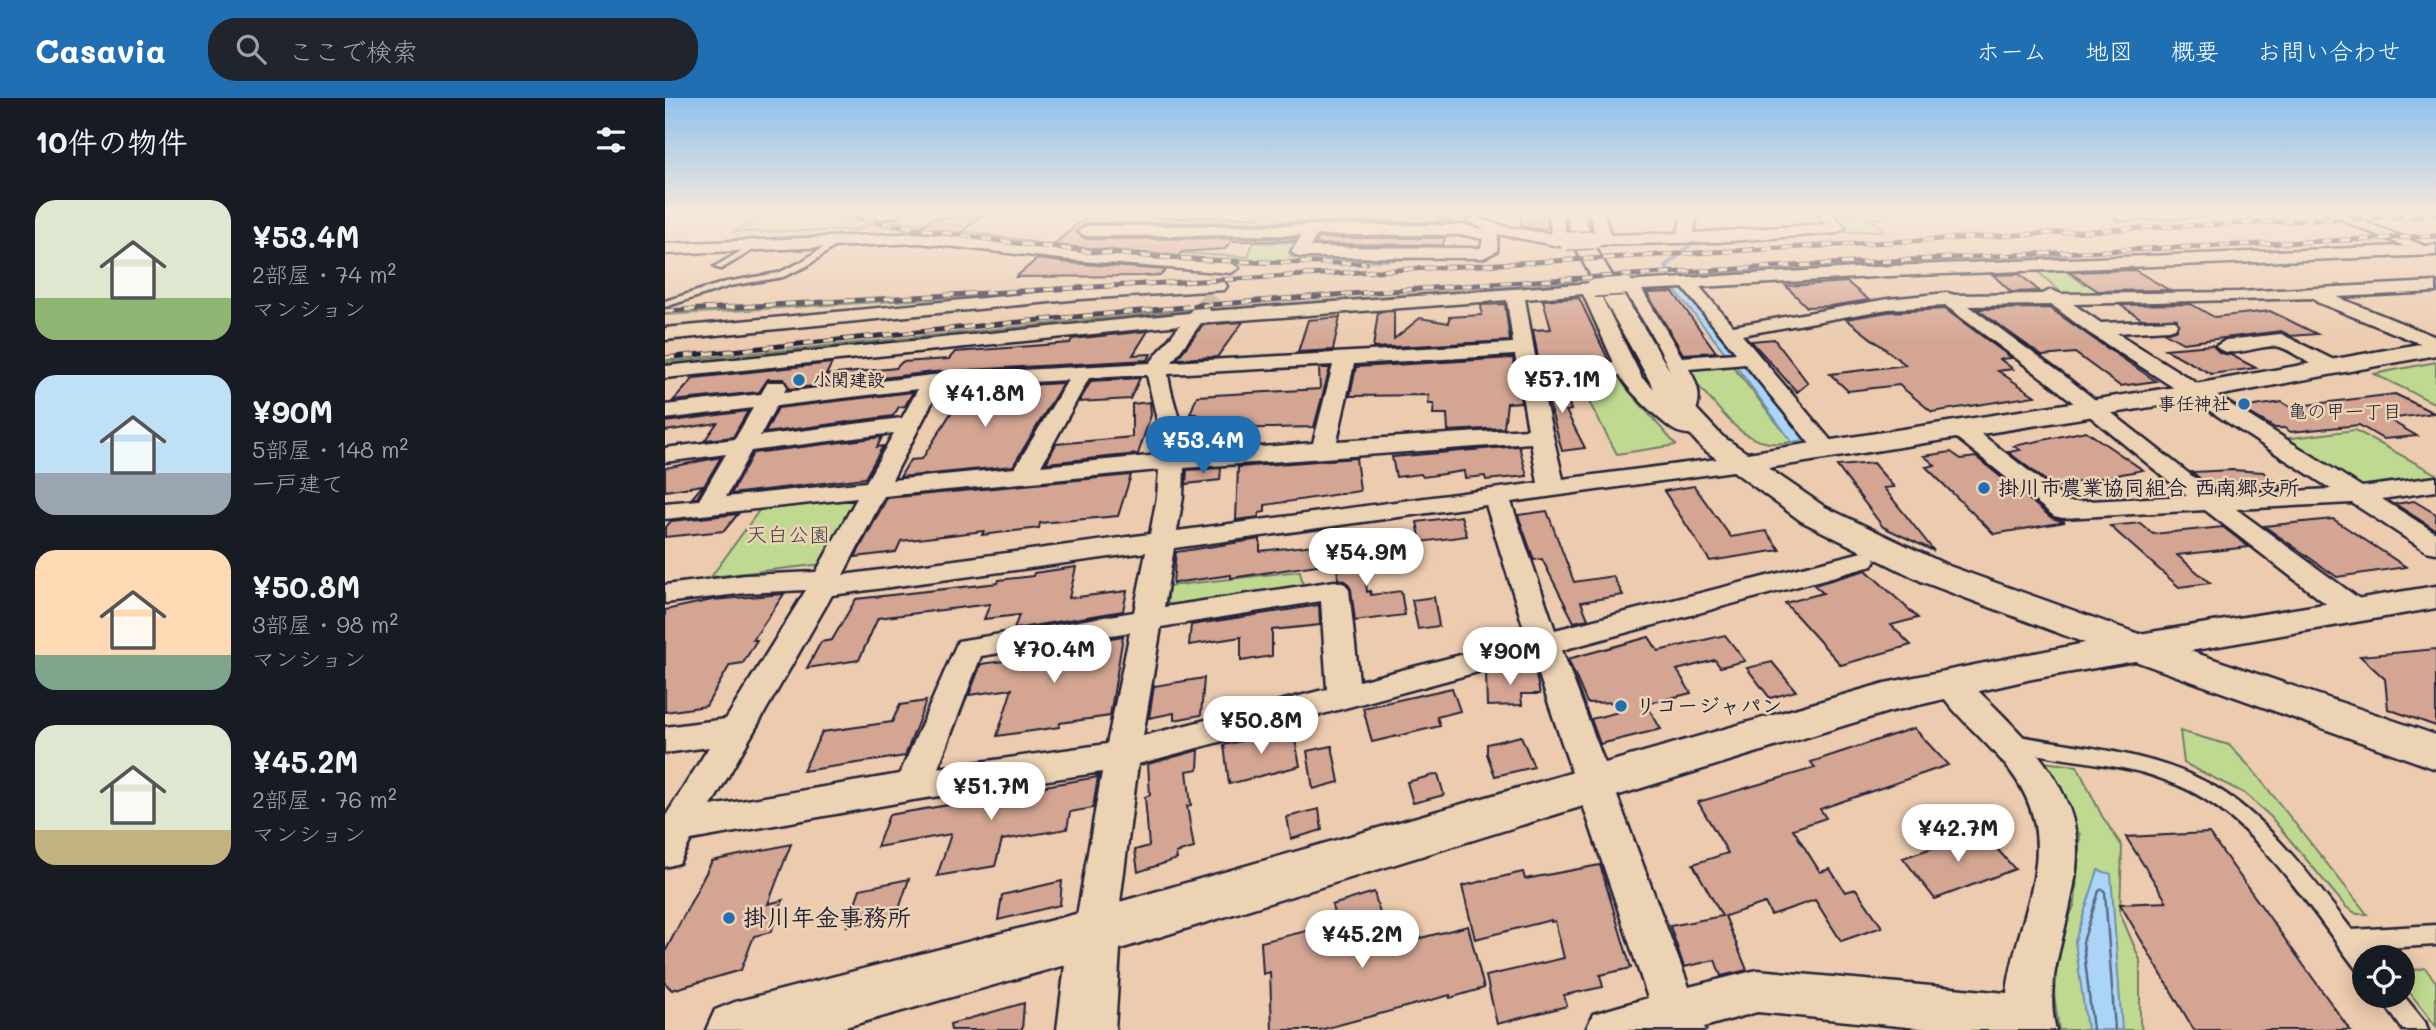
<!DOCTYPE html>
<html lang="ja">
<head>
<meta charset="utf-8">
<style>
	body { margin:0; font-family:Mali,"Klee One",sans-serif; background:#20242c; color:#f1f3f6; height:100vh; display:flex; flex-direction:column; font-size:26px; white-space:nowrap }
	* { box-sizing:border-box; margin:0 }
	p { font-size:23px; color:#9ea1a6 }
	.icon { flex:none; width:38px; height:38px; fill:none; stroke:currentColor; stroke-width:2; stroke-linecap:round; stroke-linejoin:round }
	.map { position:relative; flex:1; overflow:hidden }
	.sheet { display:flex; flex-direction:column; background:#171b24; width:665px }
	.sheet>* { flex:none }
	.fabs { position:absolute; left:1687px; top:847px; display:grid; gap:14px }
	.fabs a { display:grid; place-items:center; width:63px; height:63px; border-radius:50%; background:#171b24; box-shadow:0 4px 18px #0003; font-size:35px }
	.price { position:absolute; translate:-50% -60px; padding:0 16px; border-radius:24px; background:#fff; color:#222; font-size:23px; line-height:46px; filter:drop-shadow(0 2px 4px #0008) }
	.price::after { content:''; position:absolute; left:50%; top:42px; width:21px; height:16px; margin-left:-10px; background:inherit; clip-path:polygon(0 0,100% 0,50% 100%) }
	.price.selected { background:#1f6fb2; color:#fff }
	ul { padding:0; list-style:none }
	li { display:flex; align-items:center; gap:21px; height:175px; padding:0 35px }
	li span { display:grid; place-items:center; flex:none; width:196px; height:140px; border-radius:21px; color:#555 }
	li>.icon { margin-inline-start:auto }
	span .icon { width:84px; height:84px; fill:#fffc; stroke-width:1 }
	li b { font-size:30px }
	h2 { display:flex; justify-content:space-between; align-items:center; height:84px; padding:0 35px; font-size:30px }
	header { display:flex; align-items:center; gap:42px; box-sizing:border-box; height:98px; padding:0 35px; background:#1f6fb2; color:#fff }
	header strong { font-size:33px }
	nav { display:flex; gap:38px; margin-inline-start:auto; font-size:24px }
	.search { width:490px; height:63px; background:#20242c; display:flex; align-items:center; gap:18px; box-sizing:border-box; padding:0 24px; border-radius:28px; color:#9ea1a6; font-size:26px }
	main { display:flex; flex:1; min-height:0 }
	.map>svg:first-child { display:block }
	.green { fill:#bfd991; stroke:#707e66; stroke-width:2 }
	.water { fill:#abd5f6; stroke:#748dab; stroke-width:2 }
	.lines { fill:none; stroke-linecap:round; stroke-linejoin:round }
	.shore { stroke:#596a86; stroke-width:2.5 }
	.stream { stroke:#748dab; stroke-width:4.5 }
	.building { fill:#d4a593; stroke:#22223b; stroke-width:2 }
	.minor-tunnel { stroke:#c4a997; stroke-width:17; stroke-dasharray:17 8; stroke-linecap:butt }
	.service-casing { stroke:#22223b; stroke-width:5 }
	.minor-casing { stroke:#22223b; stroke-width:5 }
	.tertiary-casing { stroke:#22223b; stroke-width:5 }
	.service { fill:#ecd3b4; fill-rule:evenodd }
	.minor { fill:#ecd3b4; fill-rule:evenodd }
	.tertiary { fill:#ecd3b4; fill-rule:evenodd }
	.rail-casing { stroke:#22223b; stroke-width:5 }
	.rail { stroke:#ecd3b4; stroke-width:3.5; stroke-dasharray:10; stroke-linecap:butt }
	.minor-bridge-casing { stroke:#22223b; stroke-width:20; stroke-linecap:butt }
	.minor-bridge { stroke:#ecd3b4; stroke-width:17 }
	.poi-dot { fill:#1f6fb2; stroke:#ecd3b4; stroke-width:2.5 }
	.labels { text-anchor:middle; stroke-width:5; stroke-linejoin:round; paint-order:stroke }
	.far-poi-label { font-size:18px; font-weight:bold; fill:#22223b; stroke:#ecd3b4; text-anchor:start }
	.far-neighbourhood-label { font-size:19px; fill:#22223b; stroke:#ecd3b4 }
	.poi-label { font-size:21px; font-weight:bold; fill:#22223b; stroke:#ecd3b4; text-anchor:start }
	.park-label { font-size:21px; fill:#41474c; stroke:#ecd3b4 }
	.near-poi-label { font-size:24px; font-weight:bold; fill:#22223b; stroke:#ecd3b4; text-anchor:start }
</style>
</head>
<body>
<header>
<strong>Casavia</strong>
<div class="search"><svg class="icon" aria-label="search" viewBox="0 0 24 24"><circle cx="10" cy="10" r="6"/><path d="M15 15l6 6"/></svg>ここで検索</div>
<nav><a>ホーム</a><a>地図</a><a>概要</a><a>お問い合わせ</a></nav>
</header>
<main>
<section class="sheet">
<h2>10件の物件<svg class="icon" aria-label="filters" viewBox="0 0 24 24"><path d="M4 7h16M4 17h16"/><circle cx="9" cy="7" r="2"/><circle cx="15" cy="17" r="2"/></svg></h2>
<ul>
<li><span style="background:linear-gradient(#dfe7d0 70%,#8fb573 0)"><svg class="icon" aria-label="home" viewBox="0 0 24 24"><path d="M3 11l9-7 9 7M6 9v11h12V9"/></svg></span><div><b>¥53.4M</b><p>2部屋 · 74 m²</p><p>マンション</p></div></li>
<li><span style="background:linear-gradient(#bfe0f5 70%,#9aa5b1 0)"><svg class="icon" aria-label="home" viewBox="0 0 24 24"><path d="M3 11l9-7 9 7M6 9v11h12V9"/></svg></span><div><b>¥90M</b><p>5部屋 · 148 m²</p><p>一戸建て</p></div></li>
<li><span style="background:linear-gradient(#ffd9b3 75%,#7fa58c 0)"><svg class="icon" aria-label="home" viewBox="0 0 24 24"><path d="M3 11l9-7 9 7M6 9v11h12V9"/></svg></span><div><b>¥50.8M</b><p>3部屋 · 98 m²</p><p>マンション</p></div></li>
<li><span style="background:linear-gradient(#dfe7d0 75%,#c2b280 0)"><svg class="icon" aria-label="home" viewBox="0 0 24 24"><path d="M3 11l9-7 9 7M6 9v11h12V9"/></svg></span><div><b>¥45.2M</b><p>2部屋 · 76 m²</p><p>マンション</p></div></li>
</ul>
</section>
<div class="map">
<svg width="1771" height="932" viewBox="0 0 1771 932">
	<rect width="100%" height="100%" fill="#eccbae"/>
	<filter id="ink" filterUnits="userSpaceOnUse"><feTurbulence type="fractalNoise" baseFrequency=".0143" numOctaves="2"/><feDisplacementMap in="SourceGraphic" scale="14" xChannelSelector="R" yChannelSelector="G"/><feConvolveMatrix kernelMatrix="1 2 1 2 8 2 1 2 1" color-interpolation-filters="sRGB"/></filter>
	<g filter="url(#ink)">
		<!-- green -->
		<path class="green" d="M99,115H187L393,148L583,159L588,145H633L625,159L783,160C705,163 627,168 549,165C433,162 319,143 204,126L193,132L68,134L95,121Z
			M1166,115H1237L1206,122L1213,125L1218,133L1183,134H1180Z
			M1401,158L1411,162L1020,181L1016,177Z
			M1397,171L1419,186L1448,185L1470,198H1400L1371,172Z
			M546,184L0,217V215Z
			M910,184L912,189L557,215L550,211Z
			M522,212L528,213L521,219L0,270V264Z
			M1771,264V306L1709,276Z
			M1066,266L1127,344C1086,352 1069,328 1044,300C1035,289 1027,283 1021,270Z
			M954,273L963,292L1011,347L952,356L910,278Z
			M1690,332L1771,376V378L1696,389L1619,341Z
			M199,395L158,466L46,479L98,407Z
			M635,473L639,493L502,513L504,488Z
			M1515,633L1564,647L1586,670L1702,816H1692L1681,809L1605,718L1579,695L1519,665Z
			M1376,664L1412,668L1437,718L1457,748L1455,815L1475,862V924L1477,932H1394L1385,868L1410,805L1415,737Z
			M1760,870L1771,884V928L1738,886V874Z"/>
		<!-- water -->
		<path class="water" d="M1007,189H1015L1140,342L1127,344L1071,268Z
			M1433,772L1446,776L1457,932H1422L1410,843Z"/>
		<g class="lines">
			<!-- shore -->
			<path class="shore" d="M1428,932L1418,844L1434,793L1437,791L1440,794L1450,932"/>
			<!-- stream -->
			<path class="stream" d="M1030,138L1033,115
				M1011,189L1001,168L1028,144"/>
		</g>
		<!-- building -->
		<path class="building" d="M426,115H491L487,120L595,119L597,115H775L773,121H785V124L421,125L411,134L421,141L632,140L630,143H566L560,151L517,154L513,158L388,147Z
			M854,115H882L883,129L879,132L858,129Z
			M316,118L293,137L249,133L267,121Z
			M654,140H780L778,147L650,146Z
			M372,161L405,165L501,172L496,177L479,178L351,179Z
			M1470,172L1504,192L1433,193L1404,174Z
			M1354,176L1358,179L1374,193L1346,194L1328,177Z
			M1182,184L1204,202L1165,208L1142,209L1121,188Z
			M1008,194L1051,254L1018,256L982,195Z
			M914,200L944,263L874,266L868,232L886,231L878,202Z
			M840,206L845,243L708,250L713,214L729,213V241L755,220L784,225V219L817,217L816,207Z
			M1526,206L1549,219L1605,213L1652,236L1626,238L1616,233L1518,245L1500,235L1512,231V221H1477L1455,207Z
			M1385,210L1423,237L1491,283L1455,288L1410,255L1377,258L1312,211Z
			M1280,211L1347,260L1335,261L1348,271L1333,273L1370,298L1267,314L1234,287L1183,293L1165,276L1241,267L1181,221L1223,214Z
			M675,219L668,252L633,254L643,222Z
			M578,224L552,259L512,261L538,227Z
			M483,233L468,257L486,256L483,262L268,274L124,291L119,281H103L94,294L8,303L29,280L167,265L161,277L231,270L237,264L284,261L290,254L405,245L407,241Z
			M1109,241L1143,285L1132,294L1086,243Z
			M1547,247L1555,255L1566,257L1591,270L1546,276L1500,251Z
			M848,260L856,304L842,305L839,330L783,333L782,316H768L769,306H763L764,297L685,298L691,269Z
			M654,270H665L649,329L558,331L557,349L522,352L521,339L531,316H525L532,298L655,291Z
			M475,280L465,301L414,304L426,283Z
			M906,283L907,288H899L906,312L901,313L920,350L897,353L878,284Z
			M398,285L348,368L235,379L245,362L257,361L296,299L272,300L277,292Z
			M248,294L240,308L234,309L228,318L100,335L113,310Z
			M1730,296L1769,315L1723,321L1752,338L1718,341L1694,327L1626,334L1619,330H1610L1576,310L1617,304L1625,309Z
			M485,304L486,317L473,356L381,365L391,346L467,339V306Z
			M83,313L68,339L40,342L52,325L0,333V324Z
			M1421,333L1478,372L1389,389L1343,354L1355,352L1349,348Z
			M217,339L212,349L218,348L200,380L66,396L88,355Z
			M854,348L862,378L821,382L820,378L800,380L799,373L758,379L756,376L731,379L727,359Z
			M1286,354L1296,361L1311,359L1387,420L1400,424L1329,436L1261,369L1270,367L1259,358Z
			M56,359L32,400H27L38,387L0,393V370Z
			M691,360L695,393L600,407V414L594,415V419L571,422L573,369Z
			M1208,365L1229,389L1219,390L1269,453L1218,429L1172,368Z
			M556,370L555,382L521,386L522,372Z
			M1567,372L1598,374L1619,391L1552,394L1527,374Z
			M466,377L453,418L375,425L374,430L317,437L319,433L236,443L231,454L190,459L222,400Z
			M1029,388L1066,439L1101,433L1115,452L1045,463L999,393Z
			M1749,403L1771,416V432L1730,406Z
			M882,413L909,484L948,478L958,497L916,504L923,521L909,524L877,461L869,462L853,417Z
			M73,416L59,433L0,439V430L6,423Z
			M796,418L802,438L756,444L752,424Z
			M1668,421L1741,469L1672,479L1599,428Z
			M1475,425L1488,436L1558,429L1584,449L1512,457L1545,485L1514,489L1445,428Z
			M595,441V453L659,446V466L566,480V477L508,485L511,454Z
			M697,447L702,494L705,493L706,497L736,493L740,517L690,523L686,491L681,483L673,481L671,451Z
			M411,469L404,500L462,493L458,513L349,531L354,517L319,521L325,506L213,520L194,562L142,570L156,544L167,542L191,501L333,485L334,482L368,478L369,475Z
			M1201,472L1253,520L1226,527L1246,547L1176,567L1120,505L1158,495L1149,487Z
			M119,496L88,542H92L78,565L65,567L41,608L0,614V512L47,502Z
			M769,499L774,528L753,531L747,502Z
			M654,507L655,527L607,532V558L576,563V539L524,547L526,527Z
			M1060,537L1080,563L1055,569L1050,562L1012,572L1026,595L981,606L996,631L935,646L926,621L954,614L953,604L922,605L903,561L984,539L993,553Z
			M458,538L445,618L395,625L394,629L332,638L347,591L304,597L316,566L338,563L340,557Z
			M1771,551V628L1723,611L1720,581L1695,558Z
			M1107,564L1131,593L1105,600L1082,570Z
			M870,573L875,596H856L857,607L822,608L821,575Z
			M539,580L536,617L509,622V615L484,620L489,588Z
			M787,590L795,613L772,619L775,628L707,644L698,610Z
			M261,603L240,658L138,673L157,634L227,624L235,607Z
			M1249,630L1283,667L1155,711L1161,720L1128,731L1155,774L1165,771L1180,794L1191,791L1217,829L1176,843L1150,802L1106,817L1100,805L1060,818L1082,872L1056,878L1050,862L1019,869L1005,828L1057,818L1028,766L1063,755L1033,704L1150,670L1146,664Z
			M628,631L635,668L564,686L559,647Z
			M856,638L869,669L830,678L822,656V646Z
			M667,648L674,684L648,691L642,653Z
			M534,652L533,671L522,673L526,707L522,708L529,750L511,755L512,761L473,774L470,752L484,748L480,699L485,697L483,666Z
			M773,676L779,697L748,705L742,684Z
			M433,679L428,710L405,714L402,731L337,742L330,768L272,778L286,736L212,749L224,717L301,704L303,697L345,690L344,694Z
			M654,711L657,732L626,741L622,719Z
			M1316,733L1350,771L1270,801L1238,760Z
			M1544,735L1685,932H1529L1455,806L1502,804L1461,739Z
			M126,746L103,806L118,802L106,834L89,838L76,872L7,892L0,885V854L47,763Z
			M935,767L966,870L935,877L938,889L899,897L902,908L832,926L821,878L899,860L890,823L886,824V822L810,841L797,788L858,774L860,781Z
			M244,781L232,817L182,828L195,791Z
			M397,783L395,807L333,822L337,797Z
			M709,794L724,848L803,828L819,890L785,900V897L655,932H607L605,874L598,876L596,844L671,826L667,807Z
			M359,905L357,932H286L285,926Z"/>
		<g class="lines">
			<!-- minor-tunnel -->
			<path class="minor-tunnel" d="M537,211L549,194"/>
			<defs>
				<path id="service" d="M169,142L176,144L142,168L118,179L65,188L0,209V203L61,184L113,175L136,164Z
					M88,146L95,148L56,171L49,169Z
					M1348,637C1415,649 1490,654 1550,689C1604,721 1649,783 1687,832L1771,827V847L1702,851L1708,859H1699V874L1691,871C1648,814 1600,738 1538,700C1520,689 1499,681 1479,675C1434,663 1386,662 1342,649L1339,644L1342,639Z
					M1738,897L1760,924L1763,932H1738L1714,898Z"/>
				<path id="minor" d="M192,115H235L233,118L213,121L194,118Z
					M884,115H898L901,138L908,140L910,143L908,146L894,148L833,136L832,153L818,160L634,159L626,154L637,137L421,138L413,133L421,128L799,127L821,132L802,123L809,119L841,129L886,136ZM652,137H799L818,141L816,150L645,149Z
					M925,115H939L945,137L1013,135L1017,115H1031L1029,135L1161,126L1152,115H1167L1180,130L1172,135L1051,144L929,147L921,142L930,137Z
					M1458,115H1530L1523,119L1453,122L1451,119Z
					M1659,115H1678L1760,148L1771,147V157L1226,178L1035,189L1068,228L1223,201L1282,195L1290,197L1378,196L1386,192L1396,196L1573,194L1771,184V194L1672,199L1771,239V252L1652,204L1649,200L1408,206L1436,225L1510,222L1512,226L1510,230L1503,232L1452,235L1697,389L1771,379V393L1717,401L1771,435V455L1761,453L1687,405L1571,411L1700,505L1704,512L1700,519L1689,522L1678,519L1540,412L1398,420L1389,418L1287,336L1284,331L1287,326H1303L1404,404L1522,398L1387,287L1281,208L1223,211L1077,237L1173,351L1169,356H1153L1080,266L1024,271C1034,288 1038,303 1027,320L1023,321L1041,325L1044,330L1041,335C1032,337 1017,337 1009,332C994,322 962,292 955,277L875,282L898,381L1075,358L1084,360L1087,365L1084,370L1075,372L846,404L890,532L1197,454L1207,456L1211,462L1207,468L897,552L1024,889L1092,872L1342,895C1351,816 1402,749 1346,674C1323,643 1288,618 1269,585L1273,577L1285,574L1297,577C1344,624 1411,679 1412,752C1412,776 1407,798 1402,821C1393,859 1381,893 1391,932H1273L1092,914L1039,929L1040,932H921L928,916L983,900L868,559L473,666L451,835L445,848L430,854L415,848L409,835L437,674L248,702L26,742L14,765L0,769V719L44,649L0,655V629L61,621L141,492L81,495L0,505V487L81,477L151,474L192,400L0,421V405L34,402L61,356L0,364V350L70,341L88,310L0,321V307L96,296L103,284H119L122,289L119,294L268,277L485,265L515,227L0,280V268L524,215C530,207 533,205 543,207L545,213L929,185L938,190L934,194L977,280L1011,310C1021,285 974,217 960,193L951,188L954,184L1226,168L1739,148ZM1018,190L1071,255L1017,259L977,192ZM918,196L949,265L872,269L860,201ZM842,202L848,245L507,264L536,225ZM1387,207L1424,235L1666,391L1551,397L1401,279L1304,208ZM850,257L863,331L672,343L689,266ZM668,267L648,345L519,355C520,328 506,303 503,276ZM482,277L496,340L495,357L376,368L424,280ZM403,282L350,370L227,382L275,289ZM253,291L237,320L95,338L111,308ZM229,335L201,384L61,399L86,353ZM866,345L873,385L512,433L518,399L519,370ZM494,372L492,399L485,436L178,477L219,398ZM821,407L862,540L694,583L684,492L680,486L670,483L499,509L509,450ZM481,454L469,514L293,543L235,676L46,708L167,497ZM656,503L662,591L478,638L496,529ZM465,534L442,646L273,670L316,558Z
					M255,135L405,152L566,165L574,170L566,175L405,162L255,145L0,156V146Z
					M553,183L559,184L562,188L559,192L415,201L0,242V230L415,191Z
					M1616,236L1675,265L1678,269L1675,273C1654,279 1635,255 1615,249C1598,244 1564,264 1551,248L1561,242Z"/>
				<path id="tertiary" d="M901,115H919L928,146L1022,301L1057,338L1082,355L1530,286L1771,243V257L1530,302L1103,370L1160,409L1284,468L1474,536L1771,488V510L1525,553L1771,637V671L1470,563L1367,581L1223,614L455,851L450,932H392L400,867L170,932H41L50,912L70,904L430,811L1220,585L1420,545L1258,484L1136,423L1037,350L997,305L908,146Z"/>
			</defs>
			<!-- service casing -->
			<use href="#service" class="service-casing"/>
			<!-- minor casing -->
			<use href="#minor" class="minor-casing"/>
			<!-- tertiary casing -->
			<use href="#tertiary" class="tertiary-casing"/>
			<!-- service -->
			<use href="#service" class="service"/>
			<!-- minor -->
			<use href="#minor" class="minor"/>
			<!-- tertiary -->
			<use href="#tertiary" class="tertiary"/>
			<defs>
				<path id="rail" d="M159,115C231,126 303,140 376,148C484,161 592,166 701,165
					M0,213L1493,129L1771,117
					M0,260C237,235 473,211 711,194C1064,168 1417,154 1771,138"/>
			</defs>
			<!-- rail casing -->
			<use href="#rail" class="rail-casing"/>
			<!-- rail -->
			<use href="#rail" class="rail"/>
			<defs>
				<path id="minor-bridge" d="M902,143L929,142
					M929,190L960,188"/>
			</defs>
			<!-- minor-bridge casing -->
			<use href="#minor-bridge" class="minor-bridge-casing"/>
			<!-- minor-bridge -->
			<use href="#minor-bridge" class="minor-bridge"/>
		</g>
	</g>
	<!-- sky -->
	<linearGradient id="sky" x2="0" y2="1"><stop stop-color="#8fc1ee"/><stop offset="0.47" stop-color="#f6e8db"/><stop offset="1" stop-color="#f6e8db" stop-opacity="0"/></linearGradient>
	<rect width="1771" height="245" fill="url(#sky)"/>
	<!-- markers -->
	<g class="poi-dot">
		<circle cx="134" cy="282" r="7"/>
		<circle cx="1579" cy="306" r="7"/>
		<circle cx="1319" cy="390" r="7"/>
		<circle cx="956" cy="608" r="7"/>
		<circle cx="64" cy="820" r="7"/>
	</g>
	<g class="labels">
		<!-- far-poi labels -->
		<g class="far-poi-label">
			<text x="148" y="288">小関建設</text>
			<text x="1565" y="312" text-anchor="end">事任神社</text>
		</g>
		<!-- far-neighbourhood labels -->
		<g class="far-neighbourhood-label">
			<text x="1680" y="320">亀の甲一丁目</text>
		</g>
		<!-- poi labels -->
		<g class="poi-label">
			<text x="1333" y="397">掛川市農業協同組合 西南郷支所</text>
			<text x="970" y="615">リコージャパン</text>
		</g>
		<!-- park labels -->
		<g class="park-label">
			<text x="123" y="444">天白公園</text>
		</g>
		<!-- near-poi labels -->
		<g class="near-poi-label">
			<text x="78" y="828">掛川年金事務所</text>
		</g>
	</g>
</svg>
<div class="fabs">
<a><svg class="icon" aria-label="locate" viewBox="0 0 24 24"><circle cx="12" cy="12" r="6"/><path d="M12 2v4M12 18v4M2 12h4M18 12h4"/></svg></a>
</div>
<b class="price" style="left:897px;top:317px">¥57.1M</b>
<b class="price" style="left:320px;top:331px">¥41.8M</b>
<b class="price selected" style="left:538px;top:378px">¥53.4M</b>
<b class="price" style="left:701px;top:490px">¥54.9M</b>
<b class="price" style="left:389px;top:587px">¥70.4M</b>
<b class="price" style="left:845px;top:589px">¥90M</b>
<b class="price" style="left:596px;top:658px">¥50.8M</b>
<b class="price" style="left:326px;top:724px">¥51.7M</b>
<b class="price" style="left:1293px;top:766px">¥42.7M</b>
<b class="price" style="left:697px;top:872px">¥45.2M</b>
</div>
</main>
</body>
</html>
